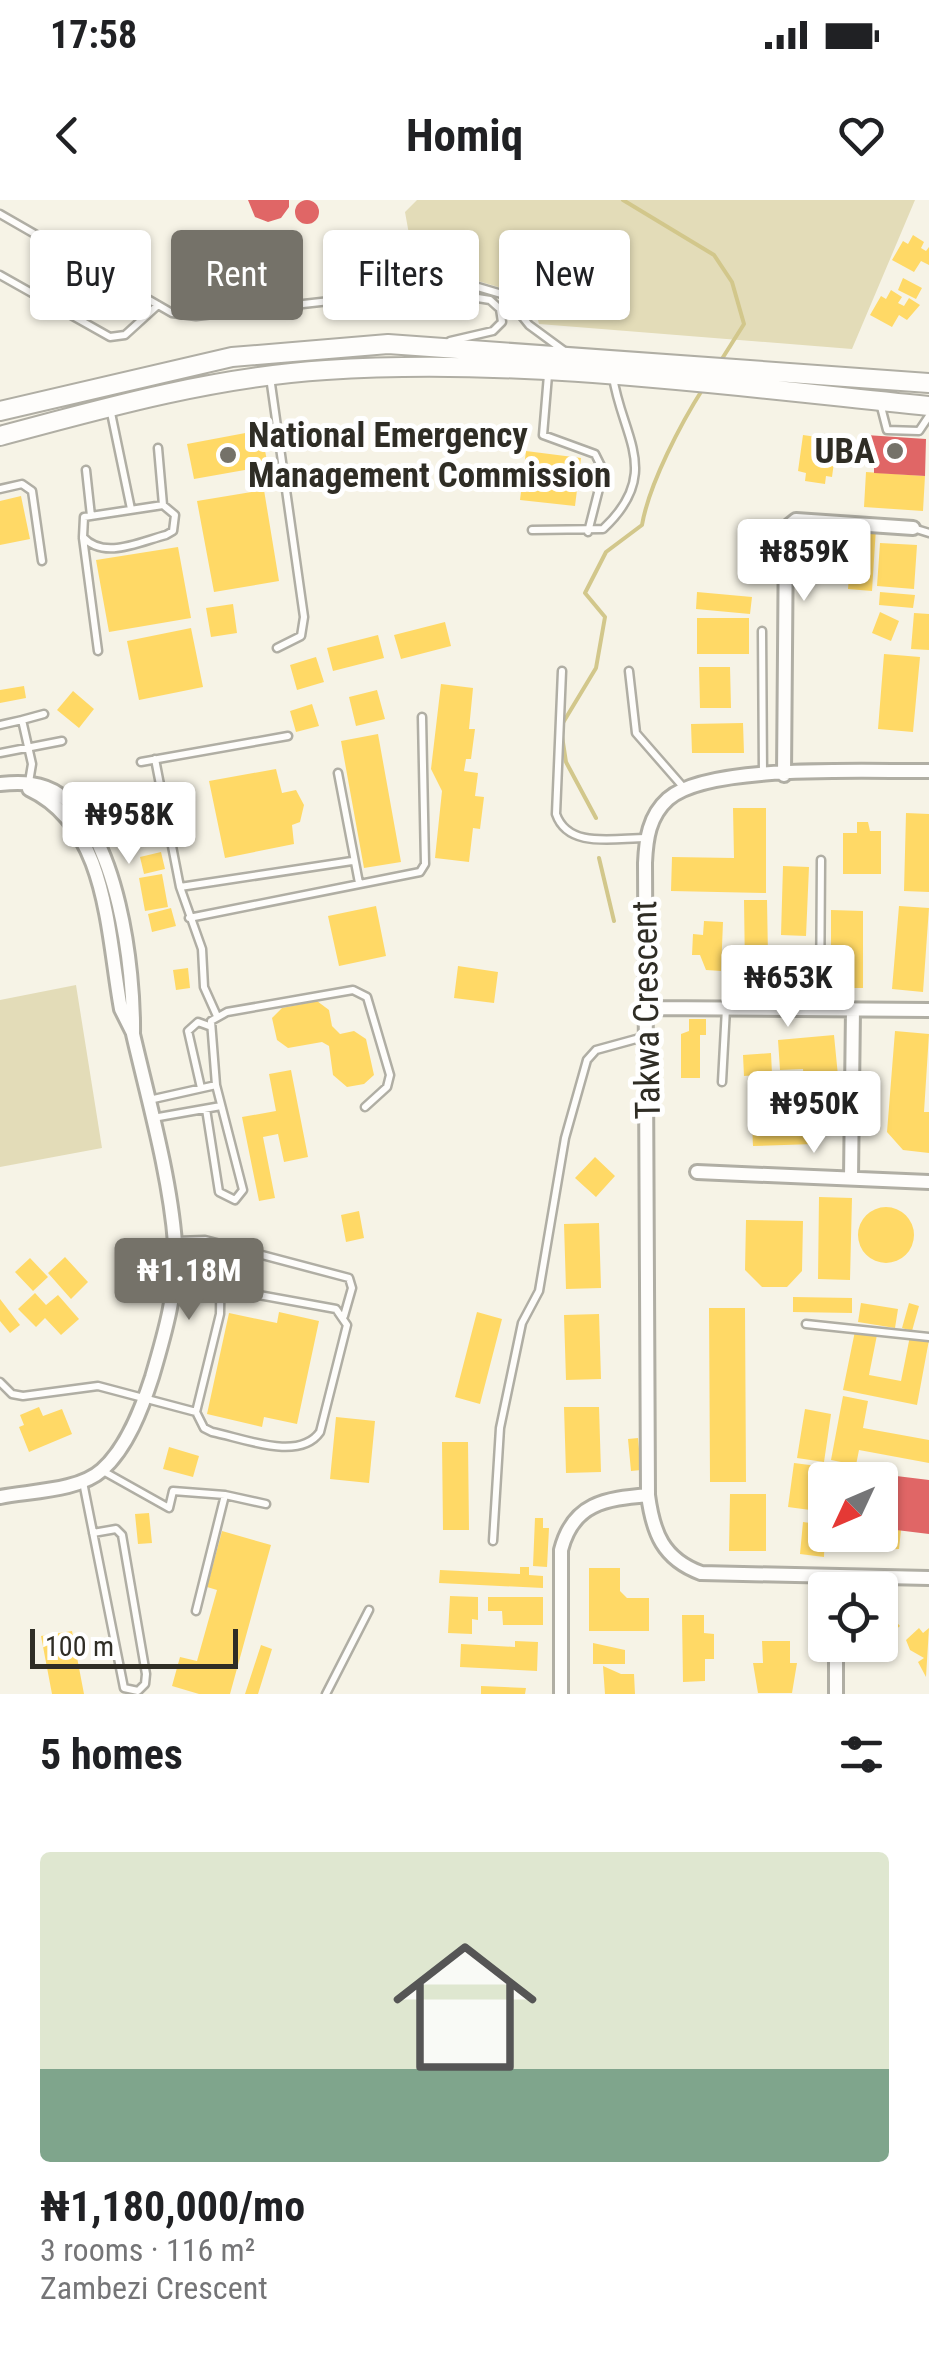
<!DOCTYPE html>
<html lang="en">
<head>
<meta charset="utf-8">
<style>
	body { margin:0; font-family:"Roboto Condensed",sans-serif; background:#f6f6f6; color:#202124; height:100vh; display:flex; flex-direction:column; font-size:38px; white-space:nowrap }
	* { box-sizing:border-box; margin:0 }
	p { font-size:32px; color:#757577 }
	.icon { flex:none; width:55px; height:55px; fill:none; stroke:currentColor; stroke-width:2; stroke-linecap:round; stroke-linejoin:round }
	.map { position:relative; height:1494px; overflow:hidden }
	.sheet { display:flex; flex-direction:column; background:#fff; flex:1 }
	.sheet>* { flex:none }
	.hud { position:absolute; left:30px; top:30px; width:870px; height:90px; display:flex; gap:20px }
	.needle { width:65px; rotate:226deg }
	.tools { position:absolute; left:808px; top:1262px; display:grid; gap:20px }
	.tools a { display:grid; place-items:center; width:90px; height:90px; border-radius:10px; background:#fff; box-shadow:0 2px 8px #0004; font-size:50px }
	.scale { position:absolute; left:30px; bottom:25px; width:208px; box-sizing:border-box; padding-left:10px; border:5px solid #2f2d25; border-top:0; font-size:28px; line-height:35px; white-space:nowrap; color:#2f2d25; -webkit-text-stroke:8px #fff; paint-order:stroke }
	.price { position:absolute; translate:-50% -85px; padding:0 22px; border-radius:10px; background:#fff; color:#222; font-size:32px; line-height:65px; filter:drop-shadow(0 2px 5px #0008) }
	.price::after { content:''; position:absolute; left:50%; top:60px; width:30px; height:22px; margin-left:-15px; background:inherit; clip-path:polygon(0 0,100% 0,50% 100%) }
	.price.selected { background:#757269; color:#fff }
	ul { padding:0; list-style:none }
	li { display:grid; align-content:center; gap:20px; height:530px; padding:0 40px }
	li+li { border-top:2px solid #e0e0e0 }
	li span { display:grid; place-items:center; height:310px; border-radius:10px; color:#555 }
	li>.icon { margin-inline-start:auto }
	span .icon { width:180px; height:180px; fill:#fffc; stroke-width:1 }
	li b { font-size:42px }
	h2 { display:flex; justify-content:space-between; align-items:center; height:120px; padding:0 40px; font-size:42px }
	.pill { padding:0 35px; border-radius:10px; background:#fff; box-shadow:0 2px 8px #0004; font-size:35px; line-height:90px }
	.pill.selected { background:#757269; color:#fff }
	.status { display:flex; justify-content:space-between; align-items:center; height:70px; padding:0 50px; background:#fff; direction:ltr }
	.status svg { height:28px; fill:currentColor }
	header { display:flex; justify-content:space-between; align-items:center; height:130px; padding:0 40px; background:#fff; font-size:45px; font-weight:700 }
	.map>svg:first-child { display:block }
	.green { fill:#e3dcb8 }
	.homes { fill:#ffd966 }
	.shops { fill:#e06666 }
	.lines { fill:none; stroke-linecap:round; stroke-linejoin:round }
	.stream { stroke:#d2c78b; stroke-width:4 }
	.service-casing { stroke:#b0aea4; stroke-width:11 }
	.minor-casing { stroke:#b0aea4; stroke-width:18 }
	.secondary-casing { stroke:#b0aea4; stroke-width:22 }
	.service { stroke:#fefdfb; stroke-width:6 }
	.minor { stroke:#fefdfb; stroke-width:12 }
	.secondary { stroke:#fefdfb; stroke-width:18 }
	.poi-dot { fill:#757269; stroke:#fff; stroke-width:4 }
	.labels { text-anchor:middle; stroke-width:10; stroke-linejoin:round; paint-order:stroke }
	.poi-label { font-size:35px; font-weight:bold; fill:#2f2d25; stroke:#fff; text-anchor:start }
	.street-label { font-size:35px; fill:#2f2d25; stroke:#fff }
</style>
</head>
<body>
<div class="status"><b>17:58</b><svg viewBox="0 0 49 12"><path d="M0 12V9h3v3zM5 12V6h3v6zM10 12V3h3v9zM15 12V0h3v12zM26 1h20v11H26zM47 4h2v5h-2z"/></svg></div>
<header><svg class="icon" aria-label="back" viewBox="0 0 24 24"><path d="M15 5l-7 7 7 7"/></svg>Homiq<svg class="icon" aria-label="heart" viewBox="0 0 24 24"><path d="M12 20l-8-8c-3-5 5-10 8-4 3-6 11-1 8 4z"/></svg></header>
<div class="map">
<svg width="929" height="1494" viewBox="0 0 929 1494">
	<rect width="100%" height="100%" fill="#f6f3e6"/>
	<!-- green -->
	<path class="green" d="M417,0H915L852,149L539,124L532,97L414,62L405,12Z
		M76,785L102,948L0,967V800Z"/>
	<!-- homes -->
	<path class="homes" d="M913,35L924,42L921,48L926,51L929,47V65L921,61L914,72L892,60L903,41L908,44Z
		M903,78L922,88L916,99L898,90Z
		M891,90L902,97L898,103L904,106L909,98L920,105L907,120L899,115L892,127L870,115L881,96L886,99Z
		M261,230L268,266L194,279L187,244Z
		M803,235L837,240L832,277L826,276L825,284L805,281L806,273L798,271Z
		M526,251L581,258L575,306L520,300Z
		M866,272L925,276L923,311L864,307Z
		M264,290L279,381L214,392L197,301Z
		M21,296L30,339L0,345V301Z
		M853,326L876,328L872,391L848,389Z
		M880,343L917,345L914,389L877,386Z
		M178,347L191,418L109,432L96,360Z
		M697,392L752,397L750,414L696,409Z
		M880,392L915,395L913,408L879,405Z
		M233,404L237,433L211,437L206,408Z
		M880,412L899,421L891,441L872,433Z
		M914,413L929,414V450L911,449Z
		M697,418H749V454H697Z
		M445,422L451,446L401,459L394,435Z
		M191,428L203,487L139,500L127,441Z
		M378,435L384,458L333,471L327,448Z
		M884,454L920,457L913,532L878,529Z
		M316,457L324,482L297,490L290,465Z
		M699,467H730L731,508H700Z
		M441,484L473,488L469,529H475L471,559H466L464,571L478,573L475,596L484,597L480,629L473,628L469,662L435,658L442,591L431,569Z
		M24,486L26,498L0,503V490Z
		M377,490L385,519L356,526L349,497Z
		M73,491L94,509L79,528L57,510Z
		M312,504L319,526L296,532L290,511Z
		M743,523L744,553H692L691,524Z
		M378,534L401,662L364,668L341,541Z
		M276,569L282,593L296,590L304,605L300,622L292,625L294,644L225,658L209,581Z
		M733,608H766V693L671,691L672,657L734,658Z
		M906,613L929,614V692L904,691Z
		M857,622H868L870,631H881V674H843V633H857Z
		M161,652L165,669L144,674L140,657Z
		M783,666L809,667L806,736L781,735Z
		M162,674L168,707L145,711L139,678Z
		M744,700H767L768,757H801V781H756L745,771Z
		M376,706L386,756L339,766L328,716Z
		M899,706L929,708L923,792L892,789Z
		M171,708L176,726L152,732L148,714Z
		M831,710L863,711V788H831Z
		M704,721L723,722L721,771L706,770L700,755H692L693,734L703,735Z
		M458,766L498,772L494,803L454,798Z
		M188,768L190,788L176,790L173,770Z
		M317,801L329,810L332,826L340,834L354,831L366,839L374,875L364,884L347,887L333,875L329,846L322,842L288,848L277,840L272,818L282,808Z
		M689,819H706V835H700V878H681V834L689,831Z
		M895,831L929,834L924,912H929V953L903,950L887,932Z
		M834,835L838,876L804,880L803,869L780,870L778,840Z
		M771,853L772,874L744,876L743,855Z
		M291,870L308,957L284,962L278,934L263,937L275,998L259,1001L242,917L276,911L269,874Z
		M812,899L814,944L753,946L751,901Z
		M595,957L615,976L596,997L575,978Z
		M819,997L852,998L850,1080L818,1079Z
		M858 1035a28 28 0 1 1 56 0a28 28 0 1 1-56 0Z
		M359,1011L364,1038L346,1042L341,1015Z
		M746,1020L803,1021L802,1071L787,1087H762L745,1070Z
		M599,1023L601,1088L566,1089L564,1024Z
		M65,1057L88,1082L71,1099L48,1073Z
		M30,1058L48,1077L33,1091L15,1072Z
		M35,1093L46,1105L58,1095L79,1119L61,1135L45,1118L36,1127L18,1109Z
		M793,1097L852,1098V1113L793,1112Z
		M0,1099L20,1125L10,1133L0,1121Z
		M861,1103L898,1109L895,1128L858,1122Z
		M909,1103L919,1106L912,1131L902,1128Z
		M709,1108H745L746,1282H710Z
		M279,1112L319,1121L297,1224L264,1217L262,1227L207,1214L229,1113L277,1123Z
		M477,1112L502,1119L480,1204L455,1197Z
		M599,1114L601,1179L566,1180L564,1115Z
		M855,1131L877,1135L869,1175L901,1181L910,1136L929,1140L917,1205L843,1190Z
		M843,1196L868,1201L863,1228L929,1240V1263L859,1250L856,1265L831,1260Z
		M39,1207L43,1216L62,1209L72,1234L29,1252L19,1227L24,1225L20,1215Z
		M564,1207H599L601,1272L566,1273Z
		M805,1209L831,1214L824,1262L797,1258Z
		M336,1217L375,1221L369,1283L330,1279Z
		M638,1238L641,1270L631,1271L628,1239Z
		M442,1242H468L469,1330H443Z
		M169,1247L199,1256L193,1277L163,1269Z
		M794,1263L880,1274L879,1280H825V1312L788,1307Z
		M730,1294H766V1351H729Z
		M149,1313L152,1343L138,1344L135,1314Z
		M535,1318H543V1328H549L547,1367L533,1366Z
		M803,1322L825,1325L824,1357L800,1354Z
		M880,1328L901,1330L899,1349L864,1350L866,1335H880Z
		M222,1331L271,1345L230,1494H199L172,1486L180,1457L197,1461L217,1390L207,1387Z
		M520,1367H529V1375L543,1376V1388L439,1383L440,1370L520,1374Z
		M589,1368H620V1391L627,1398H649V1431H589Z
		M450,1396L478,1397V1420L472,1419V1434L448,1433Z
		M488,1397H543V1425H503L502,1411H488Z
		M886,1411L900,1426L886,1438L880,1431V1417Z
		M682,1415H704V1433L714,1434V1459H705V1481L683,1482Z
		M919,1428L923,1433L929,1428L926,1477L918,1462L924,1458L910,1450L906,1440Z
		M72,1431L84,1494H52L41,1436Z
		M515,1441L538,1442L537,1471L460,1467L461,1444L515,1447Z
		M762,1441H790V1463H797L792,1493H758L753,1463H763Z
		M593,1443L625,1450V1464H593Z
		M261,1445L272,1449L258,1494H245Z
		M603,1466L621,1474H634L635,1494H605Z
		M481,1486L526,1488L525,1494H481Z"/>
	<!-- shops -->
	<path class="shops" d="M295 12a12 12 0 1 1 24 0a12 12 0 1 1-24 0Z
		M248,0H289V7L281,18L268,22L255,17Z
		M866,235L926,239L925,276L874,273V264H864Z
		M880,1274L929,1280V1334L880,1328Z"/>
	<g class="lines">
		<!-- stream -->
		<path class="stream" d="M623,0L714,55L732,82L744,124L720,162
			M561,526L596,468L605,417L585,393L606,352L642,325C649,284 681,223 704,187
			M562,536L566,562L596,618
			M599,658L614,721"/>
		<defs>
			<path id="service" d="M0,14L172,113L196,116L428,90L490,100L500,109L502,122L493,131L450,141
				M0,75L110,137L125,135L158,105
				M337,99L395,74L427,72L505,95L529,125L563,150
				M548,175L543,235L595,254L601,266V281L588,332
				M270,177L304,417L301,436L277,448
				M880,203L887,230L919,231L929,216
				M110,208L131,309
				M158,248L163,305
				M86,270L91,316
				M0,289L22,284L32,291L42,361
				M163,305L175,315L173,331L166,335C139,342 104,360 83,337L84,317Z
				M913,328L929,333
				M532,330L603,329C663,273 622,237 613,177
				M83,338L98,451
				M762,431L763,574
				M562,471L556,614C568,649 614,638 646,638
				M629,471L636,533L684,588
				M22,520L44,514
				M0,525L22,520L32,564L29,582
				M0,553L62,541
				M155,559L180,687L202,749L204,787L217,816
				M141,562L288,536
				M338,573L359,683
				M180,687L352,661
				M189,718L420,672L425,664L422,517
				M820,807L821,660
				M722,882L726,808
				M201,888L188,831L198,822L209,826
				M149,900L216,885
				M206,909L219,992L235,1000L243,990L216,885L211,821L227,812L353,790L367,797L390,875L387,887L365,907
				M153,918L221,906
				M176,1041L205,1040L349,1078L352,1088L344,1116
				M806,1124L929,1137
				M0,1182L12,1194L23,1196L98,1186L196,1212L204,1228L212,1232C243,1238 299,1262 320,1232L347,1125L336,1109L220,1088
				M196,1212L220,1114L221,1044
				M103,1271L169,1308L173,1291L225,1295L196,1411
				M83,1282L124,1488L138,1491L145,1484L146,1474L122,1335L116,1329L93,1333
				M225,1295L266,1304
				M493,1341L500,1228L522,1123L539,1091L565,938L587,860L596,850L647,836
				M326,1494L369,1410"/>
			<path id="minor" d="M929,571C872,572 708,563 668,599C649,616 646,639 645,663L648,1295C653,1333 663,1359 701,1373L929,1378
				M784,575L786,328L796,320L913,328
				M0,584C21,582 42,582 60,595C118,634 134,768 133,834C148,899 170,976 175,1043C178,1089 165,1133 152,1177C142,1208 127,1248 102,1270C79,1291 30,1291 0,1297
				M29,589C108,626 107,733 121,809L132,831
				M647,808L929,810
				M697,972L929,982
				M851,978L853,809
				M561,1494V1350C573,1303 605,1299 648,1295
				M836,1494V1445"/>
			<path id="secondary" d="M0,211L232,157L388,144L929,183
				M0,236C107,207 215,177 326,170C526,157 729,186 929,206"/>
		</defs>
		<!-- service casing -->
		<use href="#service" class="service-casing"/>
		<!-- minor casing -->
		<use href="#minor" class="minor-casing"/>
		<!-- secondary casing -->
		<use href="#secondary" class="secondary-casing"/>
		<!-- service -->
		<use href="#service" class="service"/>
		<!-- minor -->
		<use href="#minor" class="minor"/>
		<!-- secondary -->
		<use href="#secondary" class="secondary"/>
	</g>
	<!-- markers -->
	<g class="poi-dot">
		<circle cx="895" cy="251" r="10"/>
		<circle cx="228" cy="255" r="10"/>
	</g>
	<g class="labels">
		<!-- poi labels -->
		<g class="poi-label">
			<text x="248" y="247">National Emergency<tspan x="248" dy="40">Management Commission</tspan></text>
			<text x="875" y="263" text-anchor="end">UBA</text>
		</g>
		<!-- street labels -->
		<g class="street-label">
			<text transform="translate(646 810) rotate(-91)" y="12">Takwa Crescent</text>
		</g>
	</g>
</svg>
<div class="tools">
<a><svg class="needle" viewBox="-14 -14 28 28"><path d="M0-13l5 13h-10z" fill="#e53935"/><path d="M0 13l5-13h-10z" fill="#757577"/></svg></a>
<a><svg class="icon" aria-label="locate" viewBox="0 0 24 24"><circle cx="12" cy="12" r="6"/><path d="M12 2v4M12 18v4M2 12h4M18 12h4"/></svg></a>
</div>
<div class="scale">100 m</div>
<b class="price" style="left:804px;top:404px">₦859K</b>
<b class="price" style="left:129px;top:667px">₦958K</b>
<b class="price" style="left:788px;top:830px">₦653K</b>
<b class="price" style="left:814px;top:956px">₦950K</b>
<b class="price selected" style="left:189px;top:1123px">₦1.18M</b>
<div class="hud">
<a class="pill">Buy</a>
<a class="pill selected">Rent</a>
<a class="pill">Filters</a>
<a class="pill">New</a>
</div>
</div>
<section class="sheet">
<h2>5 homes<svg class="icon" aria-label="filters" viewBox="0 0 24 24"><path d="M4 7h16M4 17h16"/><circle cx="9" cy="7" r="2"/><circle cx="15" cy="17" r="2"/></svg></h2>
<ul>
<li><span style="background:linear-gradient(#dfe7d0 70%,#7fa58c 0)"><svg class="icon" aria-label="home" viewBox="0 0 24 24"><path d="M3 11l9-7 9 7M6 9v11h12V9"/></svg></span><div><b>₦1,180,000/mo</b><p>3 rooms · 116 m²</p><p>Zambezi Crescent</p></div></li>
</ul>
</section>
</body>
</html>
